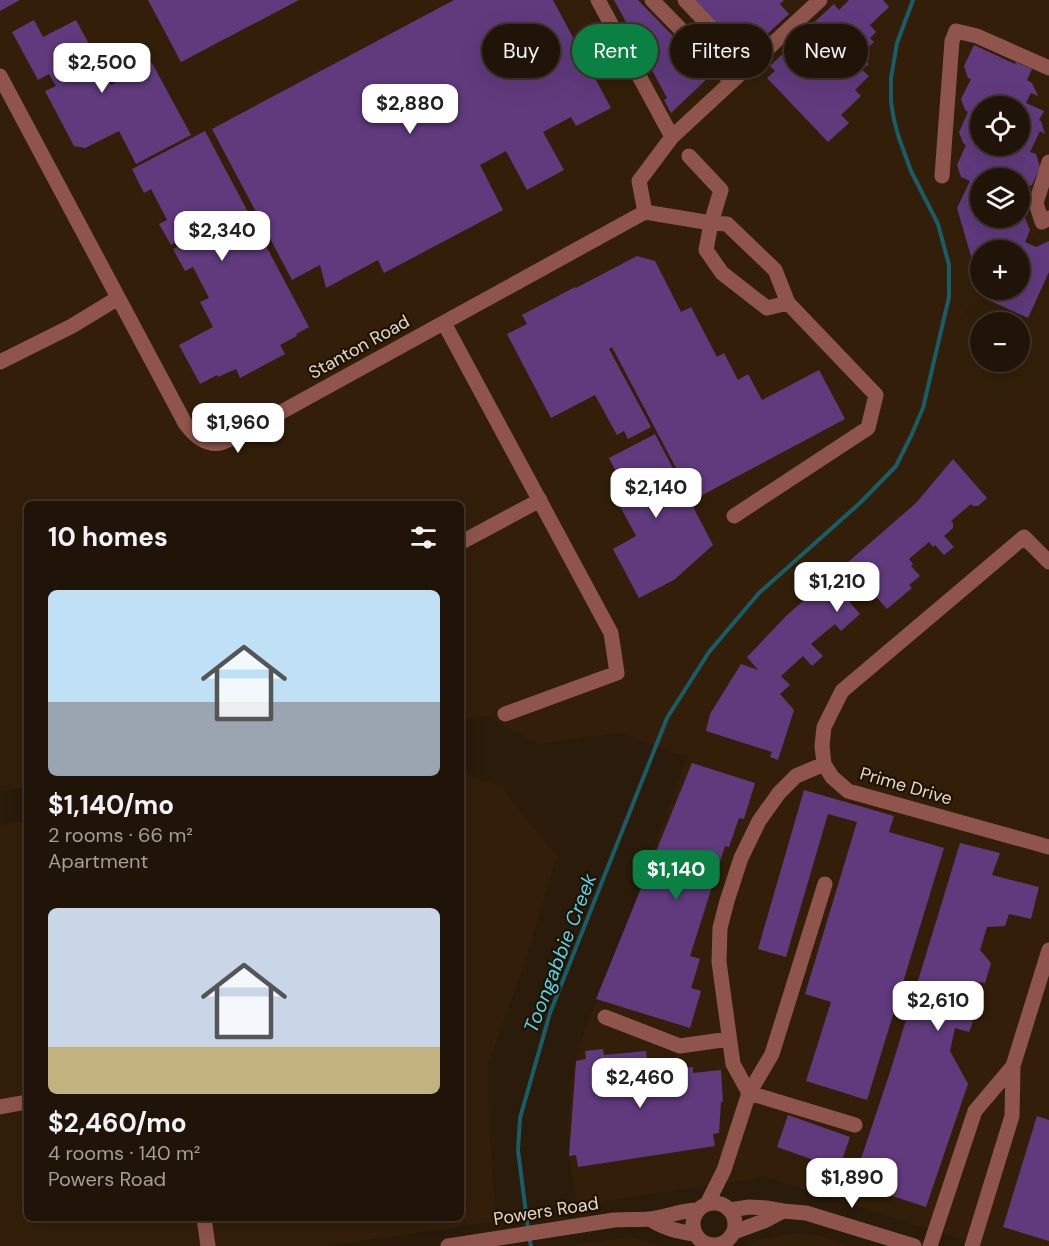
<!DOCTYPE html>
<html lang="en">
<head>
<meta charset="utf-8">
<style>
	body { margin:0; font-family:"DM Sans",sans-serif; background:#281d12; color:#f1f3f6; height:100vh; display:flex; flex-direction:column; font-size:22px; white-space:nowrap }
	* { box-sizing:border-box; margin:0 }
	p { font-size:20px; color:#a29e9c }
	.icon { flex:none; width:33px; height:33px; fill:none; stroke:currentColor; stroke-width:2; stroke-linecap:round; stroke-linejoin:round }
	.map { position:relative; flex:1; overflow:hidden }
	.drawer { position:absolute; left:24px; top:501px; width:440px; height:720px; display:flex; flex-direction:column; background:#201408; border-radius:9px; box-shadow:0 6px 24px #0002,0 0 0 2px #3d3329 }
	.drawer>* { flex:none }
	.hud { position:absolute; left:482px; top:24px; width:477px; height:54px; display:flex; gap:12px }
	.buttons { position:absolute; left:970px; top:96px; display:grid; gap:12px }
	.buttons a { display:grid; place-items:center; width:60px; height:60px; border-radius:50%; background:#201408; box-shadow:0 6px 24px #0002,0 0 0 2px #3d3329; font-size:30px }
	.price { position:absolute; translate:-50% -51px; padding:0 14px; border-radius:12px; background:#fff; color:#222; font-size:20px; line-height:39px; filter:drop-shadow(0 2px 3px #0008) }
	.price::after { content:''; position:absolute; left:50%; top:36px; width:18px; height:14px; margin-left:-9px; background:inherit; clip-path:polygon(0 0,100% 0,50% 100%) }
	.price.current { background:#0b8043; color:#fff }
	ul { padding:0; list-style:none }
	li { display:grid; align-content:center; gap:12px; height:318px; padding:0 24px }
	li span { display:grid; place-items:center; height:186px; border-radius:9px; color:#555 }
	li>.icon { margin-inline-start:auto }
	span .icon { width:108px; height:108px; fill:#fffc; stroke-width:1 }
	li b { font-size:26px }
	h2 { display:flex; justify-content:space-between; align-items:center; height:72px; padding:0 24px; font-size:26px }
	.tag { padding:0 21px; border-radius:27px; background:#201408; box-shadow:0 6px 24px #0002,0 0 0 2px #3d3329; font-size:21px; line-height:54px }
	.tag.current { background:#0b8043; color:#fff }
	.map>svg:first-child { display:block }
	.built { fill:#331f09; fill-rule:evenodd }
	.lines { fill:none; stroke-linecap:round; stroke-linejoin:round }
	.stream { stroke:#185e69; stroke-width:4 }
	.building { fill:#603a7d; fill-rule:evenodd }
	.minor { stroke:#8f554c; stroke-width:15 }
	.labels { text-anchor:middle; stroke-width:4.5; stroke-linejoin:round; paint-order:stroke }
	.street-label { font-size:18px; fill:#e1d6cc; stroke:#201203 }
	.water-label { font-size:20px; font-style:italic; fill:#52d4ea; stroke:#201203 }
</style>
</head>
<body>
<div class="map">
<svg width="1049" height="1246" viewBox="0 0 1049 1246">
	<rect width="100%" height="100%" fill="#2a1b0b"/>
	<!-- built -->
	<path class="built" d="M0,0H1049V1246H982L765,1177L577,1205L570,1166L568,1125L571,1081L585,1028L610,969L687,757L620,733L537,744L488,716L461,720L460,504H27V787L0,791ZM981,106H1020V146H981ZM981,178H1020V218H981ZM981,250H1020V290H981ZM981,322H1020V362H981Z
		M461,773L502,787L534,829L557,856L525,962L488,1065L489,1123L496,1221L328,1246H0V825L27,821V1218H460Z
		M797,1233L817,1235L850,1246H746L763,1239Z
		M628,1237L665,1246H567Z"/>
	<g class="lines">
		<!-- stream -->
		<path class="stream" d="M528,1229L518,1150L520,1118L550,1013L667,718L709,652L759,593L860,503L896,466L911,436L923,408L949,297V265L938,224L911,171L899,138L894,120L891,102V78L897,43L913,0
			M529,1237L531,1246"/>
	</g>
	<!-- building -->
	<path class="building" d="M0,0H20L0,11Z
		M148,0H299L181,62Z
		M454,0H553L611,108L576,126L571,117L543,132L564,170L527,190L506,151L480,165L503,210L384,273L378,260L326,288L320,265L292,280L212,129Z
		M614,0H638L711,75L671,113L664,100L667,98Z
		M694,0H784L780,4L789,14L746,54Z
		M849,0H883L889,7L870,25L876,32L870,38L874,42L860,55L869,64L862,70L869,76L855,90L861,96L841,115L849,123L828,142L767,78L775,71L770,66L795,42L800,47L815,33L809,27L834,4L839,10Z
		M34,20L43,37L76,20L111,85L152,63L191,135L136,164L119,131L85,148L74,146L45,91L56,86L49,74L38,80L12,32Z
		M974,45L1015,64L1016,62L1032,69L1027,80L1032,83L1038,96L1031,93L1026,103L1044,111L1039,120L1041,121L1045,134L1040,131L1030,152L1036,154L1040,167L1032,185L1020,189V178H981V218H1020V202L1029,206L1024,217L1025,218L1030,230L1025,242L1036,247L1049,241V272L1028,318L984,298L981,290H1020V250H981L980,287L957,208L970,181L961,177L957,165L966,145L963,143L959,132L968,112L965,110L961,99L971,79L968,78L964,66ZM981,106H1020V146H981Z
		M205,131L309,327L296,334L297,336L280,345L285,354L240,378L236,369L218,377L217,375L200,384L179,345L213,327L200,302L209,298L193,267L185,271L173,249L183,244L180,240L171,245L159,224L167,220L151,189L144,193L132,169Z
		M637,256L655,261L681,312L691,307L717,357L724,353L738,380L748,374L762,400L819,370L845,419L693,500L612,347L609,349L651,427L628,439L624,431L617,435L595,395L551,418L507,334L527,324L522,315L575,287L576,288Z
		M655,434L713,545L674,580L639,598L613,549L636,536L615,497L626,491L609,458Z
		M953,459L987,498L978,506H973L971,504L951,521L953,523V528L944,536L954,547L944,555L935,545L933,547L929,542L909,559L913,564L911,566L920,576L909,585L912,588L887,609L864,583L846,598L860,614L841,631L835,624L811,644L823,656L812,666L803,656L781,676L790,685L780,694L794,710L778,760L770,757L772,752L706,731L710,714L741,664L758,670L747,657L786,616L916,503Z
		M692,763L755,783L744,819L739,818L729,847L725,846L690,956L700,959L691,988L701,991L690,1028L596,999Z
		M804,790L894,816L889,832L944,848L867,1100L806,1081L831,1002L805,994L857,822L828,814L786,957L758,949Z
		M960,843L1000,853L992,875L1039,887L1031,919L1009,914L1005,926L987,927L980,950L991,963L985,983L970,981L961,1010L973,1022L969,1032L955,1028L950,1051L968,1084L926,1207L853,1183L891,1069Z
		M603,1049L604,1055L646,1051L648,1068L641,1069L642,1081L659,1079L658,1071L693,1067V1073L721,1070L723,1102H721L719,1133L713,1134L715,1146L578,1167L576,1155L569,1156L576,1061L586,1059L585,1051Z
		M788,1115L850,1137L839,1169L777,1147Z
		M1037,1116L1049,1120V1241L1003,1227Z"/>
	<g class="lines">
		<!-- minor -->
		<path class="minor" d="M598,0L672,137
			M652,0L732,82
			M685,0L748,67
			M0,76L185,423C193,434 205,446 221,443C225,442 230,439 234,438L645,212
			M1049,162L1036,203L1042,222L1049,218
			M942,176L952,41L956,31L977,36L1049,68
			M645,212L639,181L672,137L820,0
			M645,212L711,223L721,190L689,156
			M711,223L727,224L775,270L788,303L767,308L722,273L706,250Z
			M444,323L611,633L617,673L505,714
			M0,362L72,326L118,298
			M734,516L868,428L876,395L788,303
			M460,543L540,500
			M1049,562L1024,537L842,691L824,727L822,746L824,764L832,777L848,791L1049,847
			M824,764L796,776L779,793L759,821L741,858L727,901L720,928L719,962L733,1064L749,1093L855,1125
			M605,1017L680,1046L729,1039
			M0,1107L27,1102
			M693 1224a21 21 0 1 1 42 0a21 21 0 1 1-42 0Z
			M707,1204L724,1170L749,1093L772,1054L825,884
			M730,1210L749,1207L766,1208L783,1211L806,1213L914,1246
			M204,1218L208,1246
			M650,1219C663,1228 679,1232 695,1234
			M734,1232L764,1221L783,1211
			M448,1246L614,1220C626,1219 638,1220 649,1219C665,1218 680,1210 698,1210
			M930,1246L975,1111L1013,1066
			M972,1246L1012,1116L1013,1066L1049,950"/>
	</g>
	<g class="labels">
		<!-- street labels -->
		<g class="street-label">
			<text transform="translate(359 347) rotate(-29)" y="6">Stanton Road</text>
			<text transform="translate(906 786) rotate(16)" y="6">Prime Drive</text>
			<text transform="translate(546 1211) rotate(-9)" y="6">Powers Road</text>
		</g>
		<!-- water labels -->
		<g class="water-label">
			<text transform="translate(560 953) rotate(-69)" y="7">Toongabbie Creek</text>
		</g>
	</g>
</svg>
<div class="buttons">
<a><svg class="icon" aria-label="locate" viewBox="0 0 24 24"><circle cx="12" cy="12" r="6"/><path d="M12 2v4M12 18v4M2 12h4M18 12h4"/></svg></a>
<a><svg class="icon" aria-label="layers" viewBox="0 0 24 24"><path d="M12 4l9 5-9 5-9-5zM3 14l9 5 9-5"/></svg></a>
<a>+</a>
<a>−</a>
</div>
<b class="price" style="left:102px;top:94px">$2,500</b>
<b class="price" style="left:410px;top:135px">$2,880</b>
<b class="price" style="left:222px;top:262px">$2,340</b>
<b class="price" style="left:238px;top:454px">$1,960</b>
<b class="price" style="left:656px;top:519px">$2,140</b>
<b class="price" style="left:837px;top:613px">$1,210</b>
<b class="price current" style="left:676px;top:901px">$1,140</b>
<b class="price" style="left:938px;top:1032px">$2,610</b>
<b class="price" style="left:640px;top:1109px">$2,460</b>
<b class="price" style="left:852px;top:1209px">$1,890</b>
<div class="hud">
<a class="tag">Buy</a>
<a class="tag current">Rent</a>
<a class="tag">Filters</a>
<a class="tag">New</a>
</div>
<section class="drawer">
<h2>10 homes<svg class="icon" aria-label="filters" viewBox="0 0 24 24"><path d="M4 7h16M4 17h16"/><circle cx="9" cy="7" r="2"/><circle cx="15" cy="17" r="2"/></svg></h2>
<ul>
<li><span style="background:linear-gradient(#bfe0f5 60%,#9aa5b1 0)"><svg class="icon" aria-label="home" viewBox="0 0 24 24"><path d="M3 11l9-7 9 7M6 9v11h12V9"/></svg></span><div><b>$1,140/mo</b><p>2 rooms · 66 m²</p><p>Apartment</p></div></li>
<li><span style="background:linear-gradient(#c9d6e8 75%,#c2b280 0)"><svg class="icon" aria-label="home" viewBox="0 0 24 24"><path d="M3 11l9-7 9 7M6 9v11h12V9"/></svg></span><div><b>$2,460/mo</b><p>4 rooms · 140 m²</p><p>Powers Road</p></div></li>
</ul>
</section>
</div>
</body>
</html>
